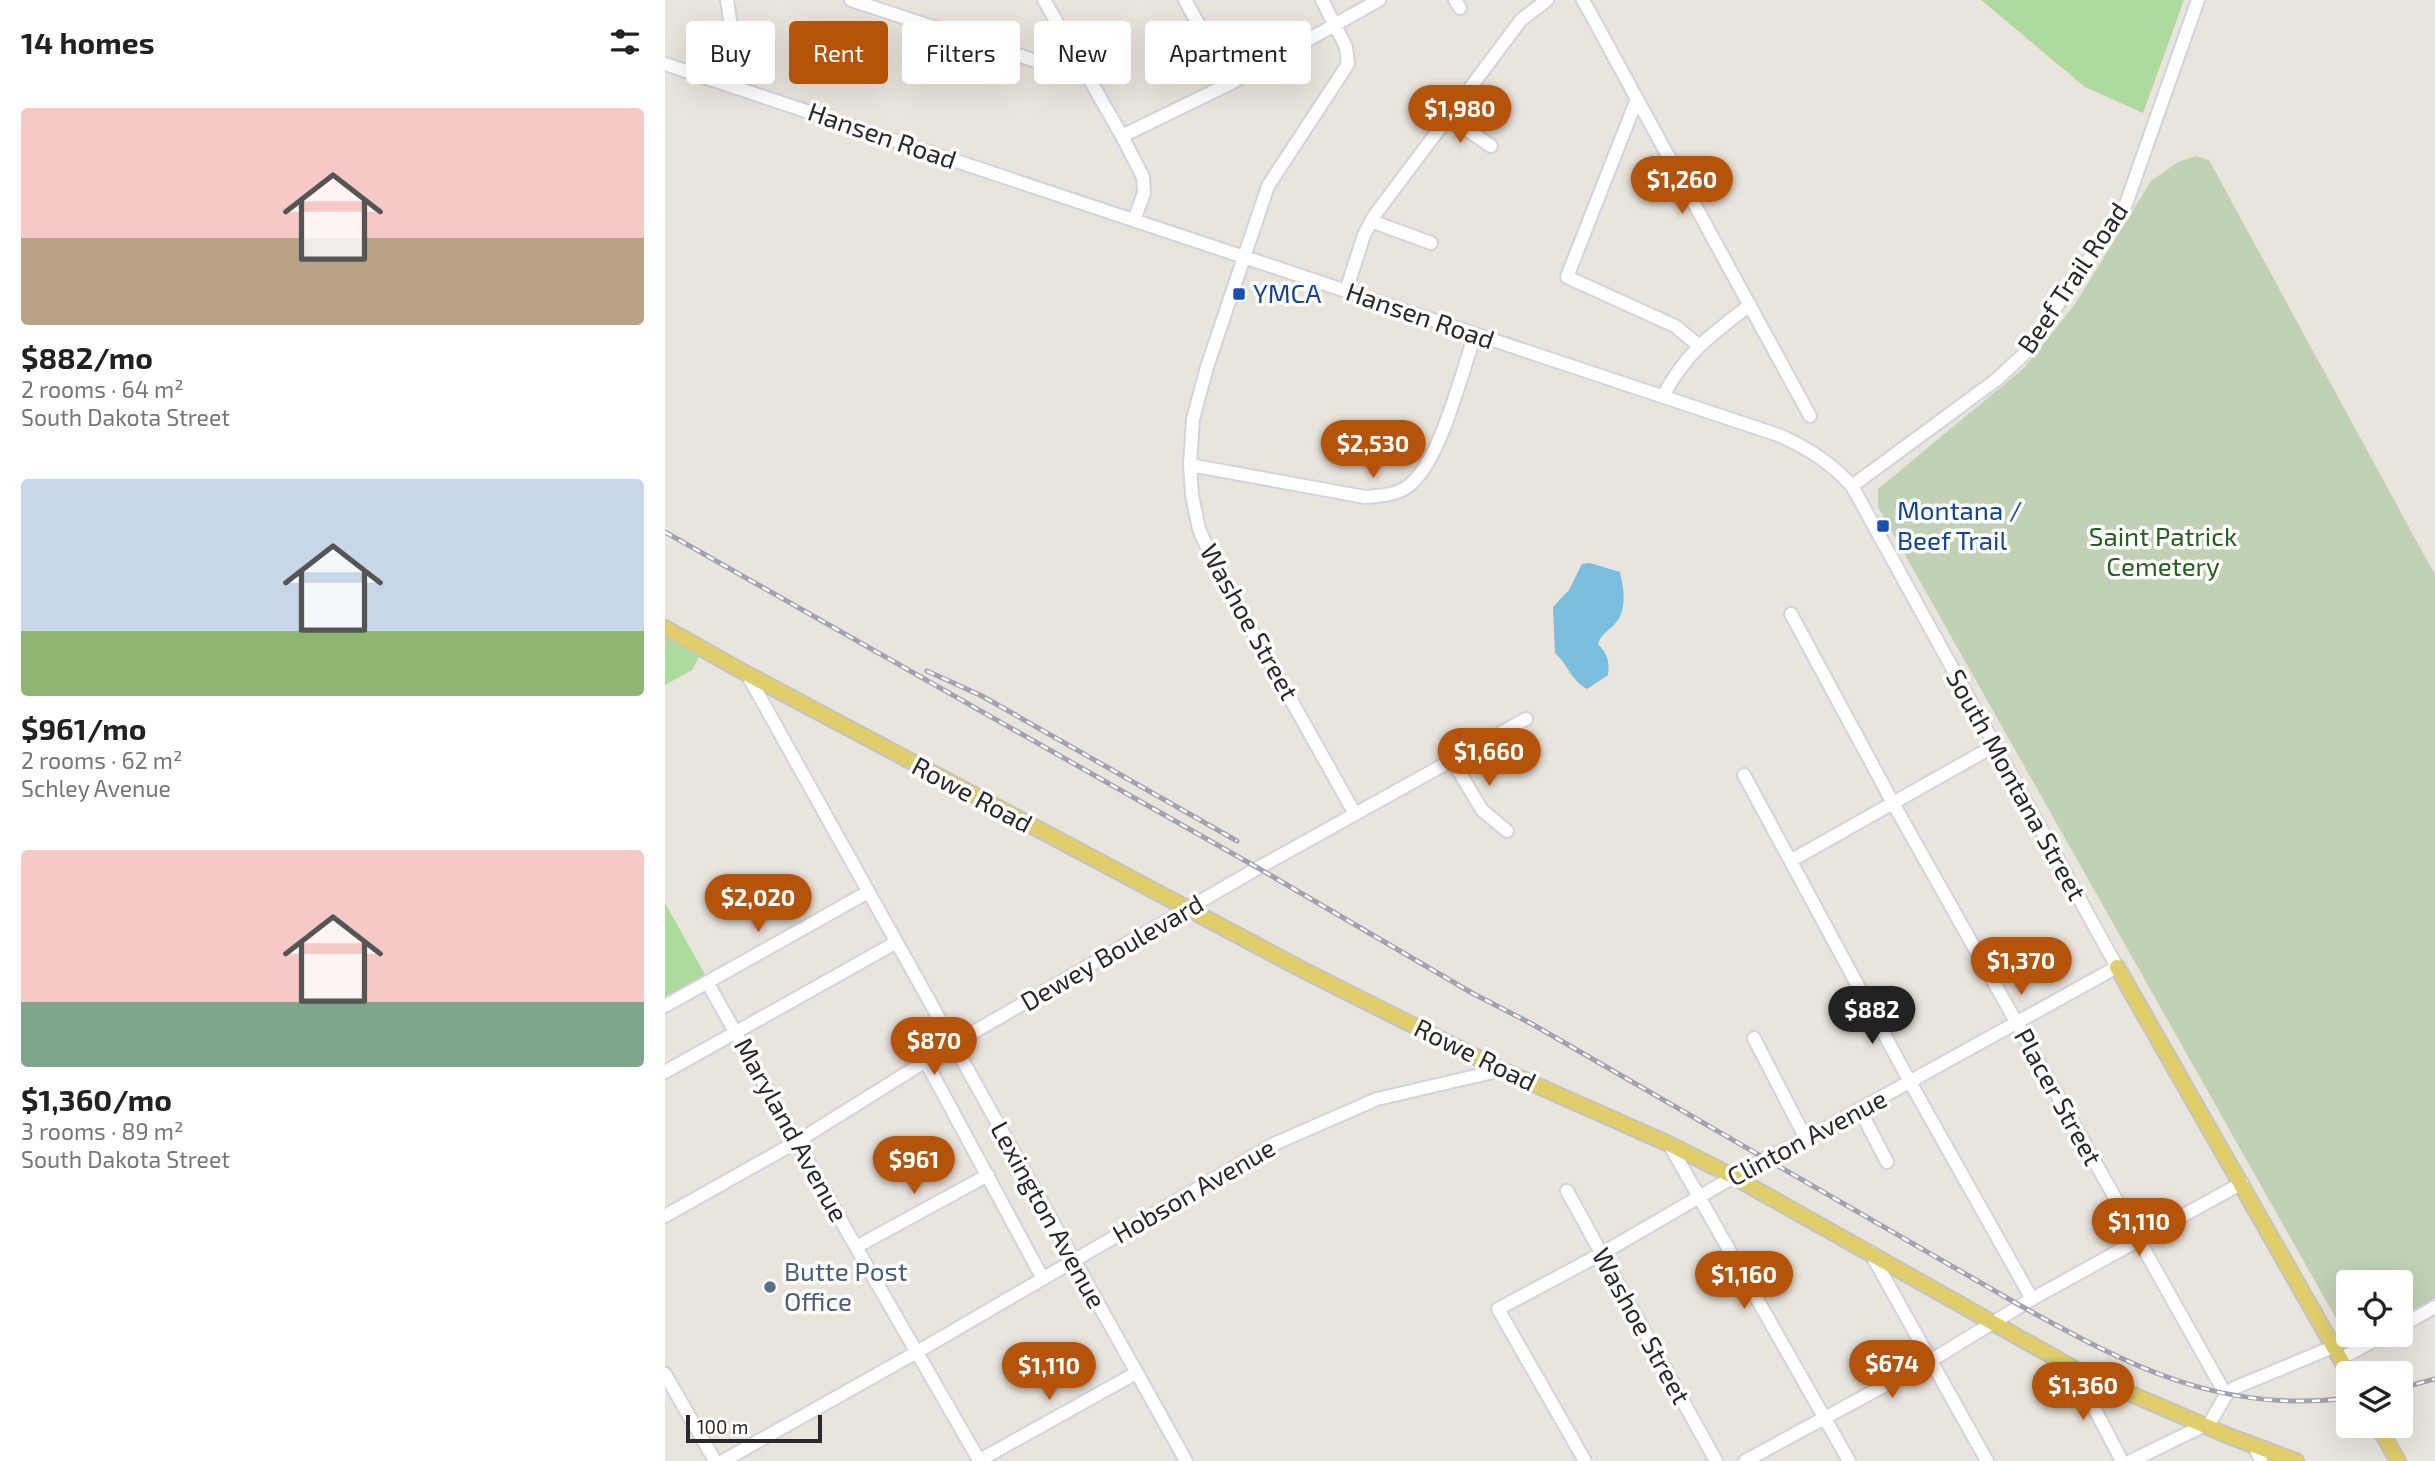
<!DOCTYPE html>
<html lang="en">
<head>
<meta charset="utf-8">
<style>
	body { margin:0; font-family:"Exo 2",sans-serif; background:#f2f2f2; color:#222; height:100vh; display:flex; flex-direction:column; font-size:26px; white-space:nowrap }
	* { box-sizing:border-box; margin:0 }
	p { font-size:23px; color:#767676 }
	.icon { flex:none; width:38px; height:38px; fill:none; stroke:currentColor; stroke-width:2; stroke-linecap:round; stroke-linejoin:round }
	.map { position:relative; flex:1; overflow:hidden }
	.panel { display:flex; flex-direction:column; background:#fff; width:665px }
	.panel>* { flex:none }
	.hud { position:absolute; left:21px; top:21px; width:665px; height:63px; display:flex; gap:14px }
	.controls { position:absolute; left:1671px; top:1270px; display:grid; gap:14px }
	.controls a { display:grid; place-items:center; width:77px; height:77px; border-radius:7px; background:#fff; box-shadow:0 7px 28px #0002; font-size:35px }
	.scale { position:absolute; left:21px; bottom:18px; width:136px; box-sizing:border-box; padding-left:7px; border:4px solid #292929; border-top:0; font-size:19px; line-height:24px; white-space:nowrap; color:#292929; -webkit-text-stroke:5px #fff; paint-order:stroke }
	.price { position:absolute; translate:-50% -60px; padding:0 16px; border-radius:24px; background:#b45309; color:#fff; font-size:23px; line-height:46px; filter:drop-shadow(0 2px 4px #0008) }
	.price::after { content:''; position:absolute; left:50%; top:42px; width:21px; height:16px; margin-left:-10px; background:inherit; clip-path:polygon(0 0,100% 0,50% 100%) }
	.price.on { background:#222; color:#fff }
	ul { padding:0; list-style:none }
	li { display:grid; align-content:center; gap:14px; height:371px; padding:0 21px }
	li span { display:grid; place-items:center; height:217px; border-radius:7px; color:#555 }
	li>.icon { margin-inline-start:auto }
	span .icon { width:126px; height:126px; fill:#fffc; stroke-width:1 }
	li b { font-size:30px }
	h2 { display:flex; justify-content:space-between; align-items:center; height:84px; padding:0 21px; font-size:30px }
	.chip { padding:0 24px; border-radius:7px; background:#fff; box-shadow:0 7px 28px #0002; font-size:24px; line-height:63px }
	.chip.on { background:#b45309; color:#fff }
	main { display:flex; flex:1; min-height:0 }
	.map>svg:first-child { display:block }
	.green { fill:#aeda9e }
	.cemetery { fill:#c1d1b5 }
	.water { fill:#7abee0 }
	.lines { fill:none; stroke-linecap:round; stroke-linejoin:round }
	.minor-casing { stroke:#d2d3e0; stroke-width:16 }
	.major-casing { stroke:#c3c3c3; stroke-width:18 }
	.minor { stroke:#fff; stroke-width:12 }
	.major { stroke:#e0ce6a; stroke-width:14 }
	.rail-casing { stroke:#a0a1b1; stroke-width:5 }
	.rail { stroke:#fff; stroke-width:2.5; stroke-dasharray:8; stroke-linecap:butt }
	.transit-dot { fill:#1a4fb4; stroke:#fff; stroke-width:2.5 }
	.service-dot { fill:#5c6f8a; stroke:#fff; stroke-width:2.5 }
	.labels { text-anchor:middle; stroke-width:7; stroke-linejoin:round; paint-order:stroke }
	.street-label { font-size:26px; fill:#292929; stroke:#fff }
	.transit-label { font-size:26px; fill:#164399; stroke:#fff; text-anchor:start }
	.park-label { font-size:26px; fill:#295d21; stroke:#fff }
	.service-label { font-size:26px; fill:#4e5e75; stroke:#fff; text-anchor:start }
</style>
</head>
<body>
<main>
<section class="panel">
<h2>14 homes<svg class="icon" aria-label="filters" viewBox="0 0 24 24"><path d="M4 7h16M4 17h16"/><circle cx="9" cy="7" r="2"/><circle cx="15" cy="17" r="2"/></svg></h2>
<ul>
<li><span style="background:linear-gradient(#f6c9c9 60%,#b9a48a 0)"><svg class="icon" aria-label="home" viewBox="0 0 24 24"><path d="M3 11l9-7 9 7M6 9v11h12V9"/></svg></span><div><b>$882/mo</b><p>2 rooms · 64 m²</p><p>South Dakota Street</p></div></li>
<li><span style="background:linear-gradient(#c9d6e8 70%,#8fb573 0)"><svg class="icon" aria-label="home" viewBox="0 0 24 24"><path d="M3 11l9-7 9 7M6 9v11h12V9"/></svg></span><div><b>$961/mo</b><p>2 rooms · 62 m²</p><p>Schley Avenue</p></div></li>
<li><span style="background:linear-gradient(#f6c9c9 70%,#7fa58c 0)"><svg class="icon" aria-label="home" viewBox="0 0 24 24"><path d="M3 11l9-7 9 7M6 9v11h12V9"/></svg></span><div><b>$1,360/mo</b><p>3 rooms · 89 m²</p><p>South Dakota Street</p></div></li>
</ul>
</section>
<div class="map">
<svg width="1770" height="1461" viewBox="0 0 1770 1461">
	<rect width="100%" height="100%" fill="#eae5dc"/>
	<!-- green -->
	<path class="green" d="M1316,0H1519L1478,113L1420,87Z
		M0,636L35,655L27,670L0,685Z
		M0,903L42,978L0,1001Z"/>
	<!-- cemetery -->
	<path class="cemetery" d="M1531,156L1544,160L1770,575V1298L1736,1317V1283H1684V1335H1703L1686,1345L1213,507V489L1359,368L1410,304L1486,181L1513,162Z"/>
	<!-- water -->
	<path class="water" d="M925,563L955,572C959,591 963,612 948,626C941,632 936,635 933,644C942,653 945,662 943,675L922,689C905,679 904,666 890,653L888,607L904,590L917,564Z"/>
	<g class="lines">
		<defs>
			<path id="minor" d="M62,0L73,73L72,88
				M186,0L377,63L406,48
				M379,0L457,136L478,177L479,193L469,220
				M520,0L566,83
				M657,0L681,47L683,64L603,186L542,367L528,419L525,465L527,495L534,529L548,561L690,814
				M790,0L795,8
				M918,0L1145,416
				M0,64L1116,436C1144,449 1166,463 1187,486L1452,967L1141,1139L1101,1158L936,1254L833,1309L920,1461
				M972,99L902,277L1010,326L1033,345
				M783,117L826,146
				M457,136L566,83L714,0
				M706,221L766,243
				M681,291L699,235L709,216L856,20L882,0
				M998,396C1022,351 1046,335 1085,305
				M525,465L700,497C713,496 731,495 742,487C775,464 796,374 810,335
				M1187,486L1331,380L1358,355L1379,325L1461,204L1533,0
				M1126,614L1228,803L1561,1395
				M82,674L521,1461
				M787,760L817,810L842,831
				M1079,775L1245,1082L1367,1299
				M1127,860L1329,746
				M42,982L191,1247L314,1460
				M0,1006L203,892
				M1089,1038L1141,1139
				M261,1062L378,1279
				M0,1072L230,943
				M1195,1110L1222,1162
				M1004,1144L1184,1461
				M902,1191L1051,1461
				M0,1216L133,1141L288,1044L593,868L861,719
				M191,1247L323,1175
				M1205,1252L1322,1461
				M1736,1326L1770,1307
				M1675,1359L1719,1335
				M1417,1373V1385L1457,1461
				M0,1374L50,1461
				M1543,1426L1561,1395L1569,1388L1668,1347
				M1589,1445L1596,1461
				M58,1461L252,1352L609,1144L712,1099L837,1070
				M313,1461L471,1373
				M1080,1461L1265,1361L1367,1299L1577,1183
				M1466,1461L1540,1425"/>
			<path id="major" d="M0,628L82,674L638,970L837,1070L1004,1144L1069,1177L1417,1373L1564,1436L1631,1461
				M1452,967L1684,1374
				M1713,1426L1733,1461"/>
		</defs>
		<!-- minor casing -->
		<use href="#minor" class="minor-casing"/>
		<!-- major casing -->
		<use href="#major" class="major-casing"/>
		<!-- minor -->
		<use href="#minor" class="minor"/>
		<!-- major -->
		<use href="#major" class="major"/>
		<defs>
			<path id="rail" d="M0,532L593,868L807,993L867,1024L1356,1306C1465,1366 1554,1414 1684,1398
				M262,671L317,696L572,841
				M1736,1388L1770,1379"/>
		</defs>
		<!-- rail casing -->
		<use href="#rail" class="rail-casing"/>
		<!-- rail -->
		<use href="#rail" class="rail"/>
	</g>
	<!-- markers -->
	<g class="transit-dot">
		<rect x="567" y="287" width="14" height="14" rx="3.5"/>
		<rect x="1211" y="519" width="14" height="14" rx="3.5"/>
	</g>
	<circle class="service-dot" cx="105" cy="1287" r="7"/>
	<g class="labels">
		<!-- street labels -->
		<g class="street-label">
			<text transform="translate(217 136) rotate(19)" y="9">Hansen Road</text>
			<text transform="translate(1408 278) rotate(-56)" y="9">Beef Trail Road</text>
			<text transform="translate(755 316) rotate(19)" y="9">Hansen Road</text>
			<text transform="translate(584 622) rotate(61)" y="9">Washoe Street</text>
			<text transform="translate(1351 785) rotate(61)" y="9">South Montana Street</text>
			<text transform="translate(307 795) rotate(28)" y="9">Rowe Road</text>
			<text transform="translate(447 953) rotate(-30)" y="9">Dewey Boulevard</text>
			<text transform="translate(810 1055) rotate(26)" y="9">Rowe Road</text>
			<text transform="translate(1393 1097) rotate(61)" y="9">Placer Street</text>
			<text transform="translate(126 1130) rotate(61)" y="9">Maryland Avenue</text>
			<text transform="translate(1142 1138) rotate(-28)" y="9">Clinton Avenue</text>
			<text transform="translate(529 1191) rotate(-30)" y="9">Hobson Avenue</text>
			<text transform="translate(383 1215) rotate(61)" y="9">Lexington Avenue</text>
			<text transform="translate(976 1326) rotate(61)" y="9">Washoe Street</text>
		</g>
		<!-- transit labels -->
		<g class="transit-label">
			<text x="588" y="303">YMCA</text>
			<text x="1232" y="520">Montana /<tspan x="1232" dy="30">Beef Trail</tspan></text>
		</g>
		<!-- park labels -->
		<g class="park-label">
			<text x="1498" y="546">Saint Patrick<tspan x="1498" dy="30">Cemetery</tspan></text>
		</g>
		<!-- service labels -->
		<g class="service-label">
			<text x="119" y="1281">Butte Post<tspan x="119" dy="30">Office</tspan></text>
		</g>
	</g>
</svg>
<div class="controls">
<a><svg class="icon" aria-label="locate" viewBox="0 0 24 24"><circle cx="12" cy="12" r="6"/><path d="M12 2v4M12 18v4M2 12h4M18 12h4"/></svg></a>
<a><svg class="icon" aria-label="layers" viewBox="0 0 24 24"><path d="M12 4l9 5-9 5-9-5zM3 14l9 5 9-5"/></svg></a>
</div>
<div class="scale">100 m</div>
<b class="price" style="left:795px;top:145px">$1,980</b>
<b class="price" style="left:1017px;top:216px">$1,260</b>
<b class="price" style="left:708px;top:480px">$2,530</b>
<b class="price" style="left:824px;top:788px">$1,660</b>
<b class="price" style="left:93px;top:934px">$2,020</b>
<b class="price" style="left:1356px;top:997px">$1,370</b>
<b class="price on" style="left:1207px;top:1046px">$882</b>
<b class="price" style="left:269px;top:1077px">$870</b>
<b class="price" style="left:249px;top:1196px">$961</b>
<b class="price" style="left:1474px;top:1258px">$1,110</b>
<b class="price" style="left:1079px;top:1311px">$1,160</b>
<b class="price" style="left:1227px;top:1400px">$674</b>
<b class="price" style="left:384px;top:1402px">$1,110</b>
<b class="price" style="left:1418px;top:1422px">$1,360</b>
<div class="hud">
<a class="chip">Buy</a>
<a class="chip on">Rent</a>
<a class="chip">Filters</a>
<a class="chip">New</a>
<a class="chip">Apartment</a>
</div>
</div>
</main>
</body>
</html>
